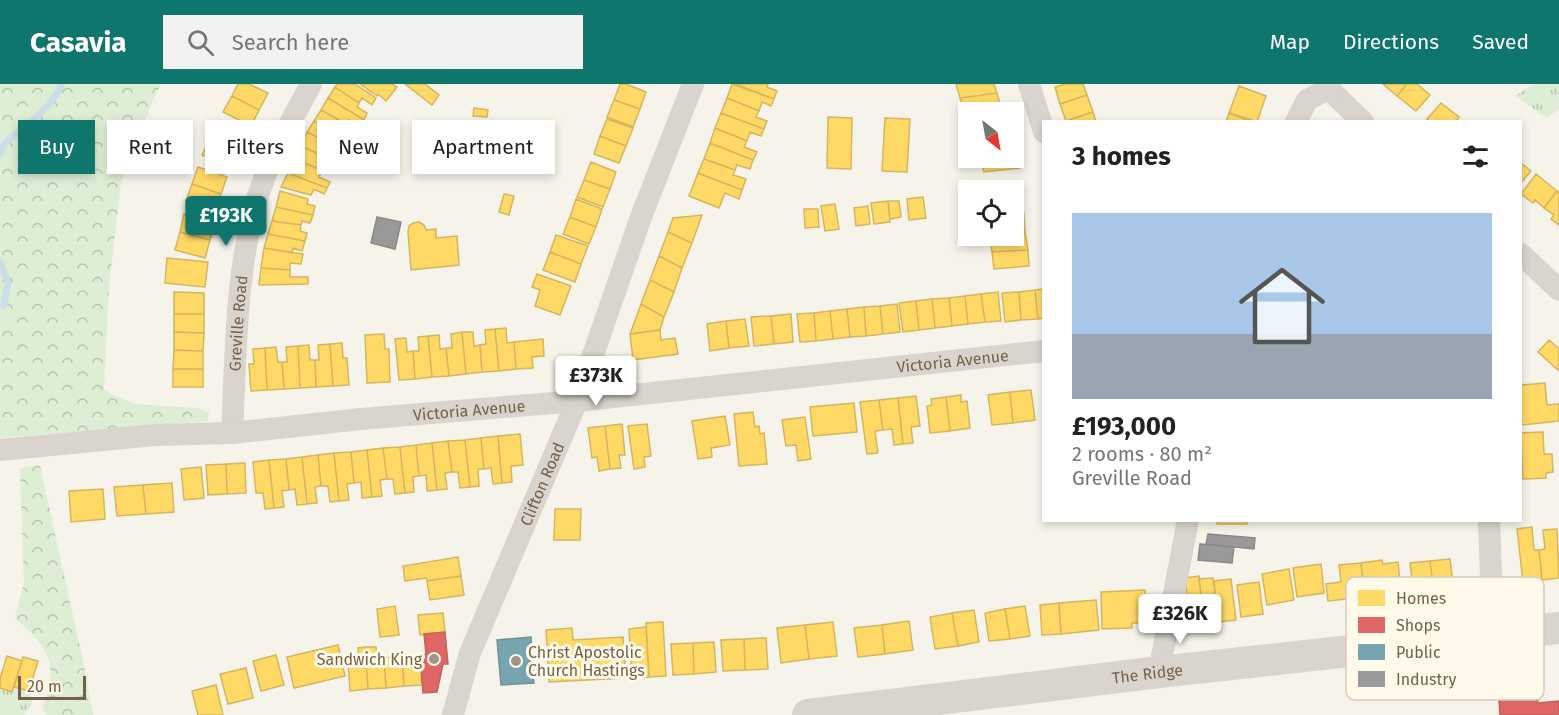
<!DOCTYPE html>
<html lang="en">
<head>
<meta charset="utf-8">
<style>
	body { margin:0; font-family:"Fira Sans",sans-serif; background:#f2f2f2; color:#222; height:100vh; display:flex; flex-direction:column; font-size:22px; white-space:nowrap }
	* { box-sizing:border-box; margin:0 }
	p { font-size:20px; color:#767676 }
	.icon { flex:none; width:33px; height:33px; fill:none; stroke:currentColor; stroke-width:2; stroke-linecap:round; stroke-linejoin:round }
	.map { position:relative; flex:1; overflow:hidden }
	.drawer { position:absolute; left:1042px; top:36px; width:480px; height:402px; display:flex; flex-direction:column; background:#fff; border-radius:0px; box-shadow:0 3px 9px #0003 }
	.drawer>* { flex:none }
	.banner { position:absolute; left:18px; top:36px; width:570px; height:54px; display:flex; gap:12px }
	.needle { width:39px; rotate:149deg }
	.fabs { position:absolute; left:958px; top:18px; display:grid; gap:12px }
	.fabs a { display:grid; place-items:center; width:66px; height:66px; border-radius:0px; background:#fff; box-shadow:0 3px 9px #0003; font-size:30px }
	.scale { position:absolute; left:18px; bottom:15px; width:68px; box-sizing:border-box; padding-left:6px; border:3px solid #74614a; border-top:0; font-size:16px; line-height:21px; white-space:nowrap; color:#74614a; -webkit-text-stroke:4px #fffaea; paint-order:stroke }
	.price { position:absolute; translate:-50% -51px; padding:0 14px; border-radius:6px; background:#fff; color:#222; font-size:20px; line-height:39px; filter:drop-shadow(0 2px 3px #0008) }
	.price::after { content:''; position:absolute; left:50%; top:36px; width:18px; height:14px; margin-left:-9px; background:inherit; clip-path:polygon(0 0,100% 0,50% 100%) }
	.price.active { background:#0f766e; color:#fff }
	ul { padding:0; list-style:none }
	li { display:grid; align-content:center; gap:12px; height:318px; padding:0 30px }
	li span { display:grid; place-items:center; height:186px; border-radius:0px; color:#555 }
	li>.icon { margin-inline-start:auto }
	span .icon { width:108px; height:108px; fill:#fffc; stroke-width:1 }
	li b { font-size:26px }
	h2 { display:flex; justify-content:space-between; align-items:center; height:72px; padding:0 30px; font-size:26px }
	.tag { padding:0 21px; border-radius:0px; background:#fff; box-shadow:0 3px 9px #0003; font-size:21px; line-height:54px }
	.tag.active { background:#0f766e; color:#fff }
	header { display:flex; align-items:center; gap:36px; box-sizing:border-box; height:84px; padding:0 30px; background:#0f766e; color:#fff }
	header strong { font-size:28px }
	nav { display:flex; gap:33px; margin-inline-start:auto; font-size:21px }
	.search { width:420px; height:54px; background:#f2f2f2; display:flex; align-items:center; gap:15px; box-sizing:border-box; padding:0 21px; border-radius:0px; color:#767676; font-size:22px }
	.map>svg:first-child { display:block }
	.grass { fill:url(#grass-tufts) }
	.forest { fill:url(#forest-crowns) }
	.homes { fill:#ffd966; stroke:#d5b55e; stroke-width:1.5 }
	.shops { fill:#e06666; stroke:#c0645e; stroke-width:1.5 }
	.public { fill:#76a5af; stroke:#759191; stroke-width:1.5 }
	.industry { fill:#999; stroke:#8e8881; stroke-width:1.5 }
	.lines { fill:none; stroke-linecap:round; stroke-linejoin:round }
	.stream { stroke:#cbdfe6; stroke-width:7 }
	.street { stroke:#d9d4cd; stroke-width:22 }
	.secondary { stroke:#d9d4cd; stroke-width:32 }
	.poi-dot { fill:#a29482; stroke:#fffaea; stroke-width:2 }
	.labels { text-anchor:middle; stroke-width:6; stroke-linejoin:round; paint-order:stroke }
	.street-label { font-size:16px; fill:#74614a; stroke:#fffaea }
	.poi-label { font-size:16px; fill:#74614a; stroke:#fffaea; text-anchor:start }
	.key { fill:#fffaea; stroke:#d5ccba; stroke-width:1.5 }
	.key-label { font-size:16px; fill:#74614a }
</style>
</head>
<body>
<header>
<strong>Casavia</strong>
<div class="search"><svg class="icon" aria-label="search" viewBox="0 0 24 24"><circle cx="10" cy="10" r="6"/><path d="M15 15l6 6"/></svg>Search here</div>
<nav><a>Map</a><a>Directions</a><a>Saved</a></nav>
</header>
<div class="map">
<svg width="1559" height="631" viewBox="0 0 1559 631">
	<defs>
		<pattern id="grass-tufts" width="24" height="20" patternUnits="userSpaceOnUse" patternTransform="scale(1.5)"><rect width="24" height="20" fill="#deeed5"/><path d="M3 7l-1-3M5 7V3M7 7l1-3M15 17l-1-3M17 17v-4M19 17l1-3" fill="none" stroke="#b9c4af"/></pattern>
		<pattern id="forest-crowns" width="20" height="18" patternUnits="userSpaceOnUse" patternTransform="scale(1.5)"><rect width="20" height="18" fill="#deeed5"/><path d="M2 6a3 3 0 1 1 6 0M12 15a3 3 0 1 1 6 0" fill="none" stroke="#b9c4af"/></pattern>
	</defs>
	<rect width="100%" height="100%" fill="#f6f4ea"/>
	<!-- grass -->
	<path class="grass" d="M1534,0H1559V25L1547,34L1515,12Z
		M14,603L29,607L33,617L24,631H0V604L12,608Z"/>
	<!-- forest -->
	<path class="forest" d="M0,0H161L151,21L121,99L109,204L104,306L134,320L199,324L209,329L208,337L0,354Z
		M40,381L84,581L93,631H46L42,623C61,580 47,562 15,534L24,499L20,384Z"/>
	<!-- homes -->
	<path class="homes" d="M238,0H249L268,9L259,26L232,12Z
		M337,0H355L376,14L372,21L362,14L359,19L335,3Z
		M360,0H392L397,3L386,17L378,10L377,12Z
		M405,0H425L439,11L432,21Z
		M620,0H626L646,8L640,25L614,16Z
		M732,0L774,15L771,22L762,18L759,27L727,14Z
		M735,0H768L767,3L777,7L774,15Z
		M956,0H994L997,9L960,14Z
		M1065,0H1083L1087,11L1060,20L1055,3Z
		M1383,0H1407L1397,12Z
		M1407,0H1417L1430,11L1416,27L1397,12Z
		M1239,2L1266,12L1257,38L1229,29Z
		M335,3L359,19L357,23L367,29L364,36L328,14Z
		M997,9L1001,24L965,29L960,14Z
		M1087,11L1093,28L1066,37L1060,20Z
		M232,12L259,26L251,42L223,28Z
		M328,14L364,36L360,42L349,36L346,40L321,26Z
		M727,14L759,27L756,33L767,37L764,45L721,29Z
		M614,16L640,25L633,43L607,33Z
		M1441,19L1459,33L1456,38H1430L1427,35Z
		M474,24L488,26L487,33L473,32Z
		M321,26L346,40L344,45L355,51L351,57L314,37Z
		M1093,28L1096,38H1066V37Z
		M721,29L764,45L761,52L750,48L747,57L715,44Z
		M1229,29L1253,38H1226Z
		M828,33L852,34L851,85L827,84Z
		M885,34L910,35L907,88L882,87Z
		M607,35L633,44L626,62L600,52Z
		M314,37L351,57L347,64L336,57L334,62L307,48Z
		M217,39L245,52L237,68L210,55Z
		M715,44L747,57L744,63L757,68L753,76L710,59Z
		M307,48L334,62L331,68L342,73L339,79L301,62Z
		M600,52L626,62L619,79L594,70Z
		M210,55L237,68L230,84L202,71Z
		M710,59L753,76L750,85L737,81L735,86L704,75Z
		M301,62L339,79L336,85L325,80L322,86L294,75Z
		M1015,67L1020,84L984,88L979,74H1014Z
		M294,75L322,86L319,93L330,98L327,104L288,89Z
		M704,75L735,86L733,91L746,95L742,106L698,89Z
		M591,78L616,88L610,105L584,96Z
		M1521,79L1531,87L1521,99Z
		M198,83L227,93L221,110L192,100Z
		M288,89L327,104L324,110L314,105L311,111L281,103Z
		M698,89L742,106L739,115L725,109L719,124L689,112Z
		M1536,90L1557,107L1544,124L1535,116L1533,119L1521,110Z
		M584,96L610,105L603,123L577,113Z
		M1020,99L1022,115L1014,116V106H985L984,102Z
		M192,100L221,110L215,127L186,117Z
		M280,107L308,115L307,120L315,122L313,131L276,123Z
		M1557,107L1559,109V141L1551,135L1554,131L1544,124Z
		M504,110L514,112L509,131L499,128Z
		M923,113L926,134L909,136L907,115Z
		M576,115L602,125L596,143L570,133Z
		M1022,115L1024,132L1014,133V116Z
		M888,117H899L901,133L890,135Z
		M888,117L890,138L874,140L871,119Z
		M835,120L839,145L825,147L821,122Z
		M868,122L870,140L856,142L854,124Z
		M276,123L313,131L310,139L302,137L301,141L272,137Z
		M804,125H818L819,143L805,144Z
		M184,130L215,138L210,156L180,148Z
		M702,131L692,159L668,148L673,134Z
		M1024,132L1025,149L1014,150V133Z
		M570,133L596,143L589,160L563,150Z
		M272,137L301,141L300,147L307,149L305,157L268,150Z
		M419,138L424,141L426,146L436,145V154L457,152L459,181L411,186L408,148L409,142L413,139Z
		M180,148L210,156L205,174L175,166Z
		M668,148L692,159L682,184L659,172Z
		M1025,149L1028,166L992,168L990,152H1014V150Z
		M268,150L305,157L302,167L293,164L292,169L264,164Z
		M556,151L588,162L581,180L550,168Z
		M264,164L303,170L301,180L290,179V186L261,184Z
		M1028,166L1029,182L994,185L992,168Z
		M550,168L581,180L575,198L543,186Z
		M659,172L682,184L674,208L650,196Z
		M167,174L208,178L205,203L165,199Z
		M261,184L290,186V193H308V200L259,201Z
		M537,190L571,202L560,231L535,222L540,206L532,203Z
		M650,196L674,208L664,233L641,220Z
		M1044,205V234L1038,235L1035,206Z
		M1035,206L1038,235L1021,236L1019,208Z
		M174,208L204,209V230H174Z
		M998,208L1001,237L985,238L981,210Z
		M1019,208L1021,236L1005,238L1002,209Z
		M981,210L985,238L968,240L965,212Z
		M965,212L968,240L952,242L949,214Z
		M949,214L952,242L935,244L932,215Z
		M932,215L935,244L919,246L916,217Z
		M916,217L919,246L903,248L899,219Z
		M641,220L664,233L660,246L630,250Z
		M897,220L900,248L883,250L880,222Z
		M880,222L883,250L866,252L864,223Z
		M864,223L866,252L850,253L847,225Z
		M847,225L850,253L833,255L830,227Z
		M830,227L833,255L816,257L814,229Z
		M814,229L816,257L800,258L797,230Z
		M174,230H204V249L174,248Z
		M791,230L793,258L774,260L771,232Z
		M771,232L774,260L754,262L751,233Z
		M745,235L749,262L729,264L726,237Z
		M726,237L729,264L710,267L707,240Z
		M506,244L507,259L514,258L516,285L499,287L495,245Z
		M495,245L499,287L482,288L480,261L486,260L485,246Z
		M660,246L661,256L675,254L678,270L633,276L630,250Z
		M174,248L204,249L203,267L174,266Z
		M462,248H473L474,262L480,261L482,288L466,290Z
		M462,248L466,290L449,292L446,264H452L451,250Z
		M384,250L385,265H389L390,298L367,299L365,251Z
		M439,251L440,265L446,264L449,292L432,293L428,252Z
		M428,252L432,293L415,295L413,267H419L418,253Z
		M406,254L407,268L413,267L415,295L399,296L395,255Z
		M543,255L544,272L532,273L533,284L516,285L514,258Z
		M1549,256L1559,265V287L1538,268Z
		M342,259L343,274H347L349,301L333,302L330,260Z
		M330,260L333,302L316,303L315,276H319L318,261Z
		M309,261L310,276H315L316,303L300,304L298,262Z
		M298,262L300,304L284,305L282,278H287L286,263Z
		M276,263L278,278H282L284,305L267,306L265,264Z
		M265,264L267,306L251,307L249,280H254L253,265Z
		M174,266L203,267V285H173Z
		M173,285H203V303H173Z
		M1545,299L1547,321L1559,320V337L1521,341V301Z
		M1031,306L1035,336L1013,339L1010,308Z
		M1010,308L1013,339L992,341L988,311Z
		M961,311V318L967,317L970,344L950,347L946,313Z
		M916,312L920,342L911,343L913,359L903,360L898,314Z
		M946,313L950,347L930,349L927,322L932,321L931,315Z
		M898,314L903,360L894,361L892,345L883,346L879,316Z
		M879,316L883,346L875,347L878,369L867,370L860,318Z
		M854,319L857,348L813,352L810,323Z
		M753,328L755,343L759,342L760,350L764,349L767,380L739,382L734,330Z
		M725,332L730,361L711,364L712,373L698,375L692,337Z
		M805,333L811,375L798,377L796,361L786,362L782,336Z
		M622,340L625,371H619L621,384L610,385L605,342Z
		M647,340L651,372L644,373L645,383L634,385L628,342Z
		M605,342L610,385L599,387L597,373L592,374L588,344Z
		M1543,348L1544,370H1552L1553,388L1546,389V394L1523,395L1521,349Z
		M520,350L523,381L511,382L512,398L502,399L498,352Z
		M498,352L502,399L493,400L491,384L484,385L481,354Z
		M481,354L484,385H478L479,402L470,403L465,356Z
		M465,356L470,403L460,404L458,388H452L448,357Z
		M448,357L452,388L445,389L447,405L437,406L432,359Z
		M432,359L437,406L427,407L426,391L419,392L416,361Z
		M416,361L419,392L413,393L414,408L405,409L400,363Z
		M400,363L405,409L395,410L393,395H387L383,364Z
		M383,364L387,395L380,396L382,412L372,413L367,366Z
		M367,366L372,413L362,414L361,398L354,399L351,368Z
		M351,368L354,399L347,400L349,416L339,417L334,369Z
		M334,369L339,417L330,418L328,402H321L318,371Z
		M318,371L321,402L315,403L317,419L307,420L302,373Z
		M302,373L307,420L297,421L295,405L289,406L286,375Z
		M286,375L289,406L282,407L284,423L274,424L269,376Z
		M269,376L274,424L265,425L263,409H256L253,378Z
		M245,379L246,409L227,410L226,380Z
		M226,380L227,410L208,411L206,381Z
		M201,383L204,414L184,416L181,385Z
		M172,399L174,428L146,430L143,401Z
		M143,401L146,430L117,432L114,403Z
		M103,405L105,435L71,438L69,407Z
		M555,425H581L580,456H554Z
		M1217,436H1247V440H1217Z
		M1532,443L1534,466H1539L1542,496L1523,498L1517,445Z
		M1557,445L1559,494L1542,496L1539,466L1545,465L1543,446Z
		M458,473L461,492L427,497L426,494L405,497L403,482Z
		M1450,475L1454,506L1434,509L1430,477Z
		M1382,476L1383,480L1398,478L1401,509L1365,513L1361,479Z
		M1430,477L1434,509L1414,511L1410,479Z
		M1361,479L1365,513L1328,517L1326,500L1341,498L1339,481Z
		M1321,480L1324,509L1297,513L1293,484Z
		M1289,485L1294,516L1267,521L1262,490Z
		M461,492L464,511L430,516L427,497Z
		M1199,492L1203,531L1189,532L1185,494Z
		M1213,494L1218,533L1204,535L1199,495Z
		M1231,495L1236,536L1218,538L1214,497Z
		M1259,498L1263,530L1241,533L1237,501Z
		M1145,506L1146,539H1132V544L1102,545L1101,508Z
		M1096,516L1099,546L1061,550L1059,519Z
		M1059,519L1061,550L1042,551L1040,521Z
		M395,522L399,551L380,553L377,525Z
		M1025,522L1030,552L1010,555L1005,525Z
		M1005,525L1010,555L989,557L985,529Z
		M974,526L979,558L958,562L952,529Z
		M443,529L445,548L420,551L418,531Z
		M952,529L958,562L935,565L930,533Z
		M909,537L913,566L885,570L882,541Z
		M663,538L666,592L649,593L646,539Z
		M833,538L837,572L809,575L805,541Z
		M805,541L809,575L781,579L777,544Z
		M882,541L885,570L858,573L854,544Z
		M646,543L649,593L632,594L629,545Z
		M572,544L573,556L623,553L626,594L549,598L546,546Z
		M766,554L768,585L745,586L744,555Z
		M744,555L745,586L723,587L721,556Z
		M714,558L716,588L694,590L693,559Z
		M693,559L694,590L673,591L671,560Z
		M338,561L345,592L294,604L287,573Z
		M365,563L368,605L350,607L348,577L359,576L358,564Z
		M365,563H376L377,574H384L386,604L368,605Z
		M276,571L284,601L261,607L253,577Z
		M420,571L422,601L404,602L402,572Z
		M7,572L22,577L12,608L0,604V595Z
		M402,572L404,602L386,604L384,574Z
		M23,573L38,577L29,607L14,603Z
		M246,584L253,614L228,620L220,590Z
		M216,601L223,631H198L192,607Z"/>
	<!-- shops -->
	<path class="shops" d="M445,548L448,580H443L437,608L423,609L420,571L426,570L424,550Z
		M1536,600L1538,619L1559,617V631H1500L1498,603Z"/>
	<!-- public -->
	<path class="public" d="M531,553L534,599L501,601L497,556Z"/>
	<!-- industry -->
	<path class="industry" d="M377,133L401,138L395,165L371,159Z
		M1208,450L1255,454L1254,465L1206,460Z
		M1200,460L1234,463L1232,479L1198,476Z"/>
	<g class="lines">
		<!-- stream -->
		<path class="stream" d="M0,70C6,54 10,55 22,46C36,34 55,17 62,0
			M0,178L8,199L4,221"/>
		<!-- street -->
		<g class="street">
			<path d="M1029,0L1044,48"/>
			<path d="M1327,0L1329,5L1363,38"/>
			<path d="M1296,38L1307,16L1329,5"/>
			<path d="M1521,170L1559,206"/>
			<path id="s1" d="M232,349C236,270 235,169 264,95C276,62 295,31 311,0"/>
			<path id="s2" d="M0,366L155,351L232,349L361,335L577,317L1044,267"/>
			<path d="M1489,436L1493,550"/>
			<path d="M1159,588L1188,436"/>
			<path id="s3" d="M453,631L470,569L577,317L641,133L693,0"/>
		</g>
		<!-- secondary -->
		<path class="secondary" id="s4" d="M808,631L1159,588L1559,544"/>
	</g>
	<!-- markers -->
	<g class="poi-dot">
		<circle cx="434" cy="575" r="6"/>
		<circle cx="516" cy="577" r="6"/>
	</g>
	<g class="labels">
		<!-- street labels -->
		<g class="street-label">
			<text dy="6" stroke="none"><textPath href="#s1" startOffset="110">Greville Road</textPath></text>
			<text dy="6" stroke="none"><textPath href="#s2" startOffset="957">Victoria Avenue</textPath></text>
			<text dy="6" stroke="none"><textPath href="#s2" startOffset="471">Victoria Avenue</textPath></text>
			<text dy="6" stroke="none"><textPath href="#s3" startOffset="248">Clifton Road</textPath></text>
			<text dy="6" stroke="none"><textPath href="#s4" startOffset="342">The Ridge</textPath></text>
		</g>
		<!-- poi labels -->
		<g class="poi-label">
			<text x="528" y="574">Christ Apostolic<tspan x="528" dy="18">Church Hastings</tspan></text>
			<text x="422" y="581" text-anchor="end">Sandwich King</text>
		</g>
	</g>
	<!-- legend -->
	<rect x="1346" y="493" width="198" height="123" rx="9" class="key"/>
	<rect x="1358" y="506" width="27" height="16" fill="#ffd966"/>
	<rect x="1358" y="533" width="27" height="16" fill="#e06666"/>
	<rect x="1358" y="560" width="27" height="16" fill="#76a5af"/>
	<rect x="1358" y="587" width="27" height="16" fill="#999"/>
	<g class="key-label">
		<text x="1396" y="520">Homes</text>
		<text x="1396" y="547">Shops</text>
		<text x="1396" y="574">Public</text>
		<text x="1396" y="601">Industry</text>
	</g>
</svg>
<div class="fabs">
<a><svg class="needle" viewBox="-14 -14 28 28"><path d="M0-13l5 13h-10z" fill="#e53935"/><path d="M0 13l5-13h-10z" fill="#767676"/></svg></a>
<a><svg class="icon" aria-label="locate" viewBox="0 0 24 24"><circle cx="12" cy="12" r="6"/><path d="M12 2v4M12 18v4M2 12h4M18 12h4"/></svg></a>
</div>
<div class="scale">20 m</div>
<b class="price active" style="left:226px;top:163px">£193K</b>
<b class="price" style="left:596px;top:323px">£373K</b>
<b class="price" style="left:1180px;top:561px">£326K</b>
<div class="banner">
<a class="tag active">Buy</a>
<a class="tag">Rent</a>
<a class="tag">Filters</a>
<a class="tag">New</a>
<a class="tag">Apartment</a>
</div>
<section class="drawer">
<h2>3 homes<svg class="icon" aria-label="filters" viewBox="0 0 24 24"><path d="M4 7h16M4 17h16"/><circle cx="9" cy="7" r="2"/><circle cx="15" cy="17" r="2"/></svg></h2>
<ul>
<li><span style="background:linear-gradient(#a9c7e8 65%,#9aa5b1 0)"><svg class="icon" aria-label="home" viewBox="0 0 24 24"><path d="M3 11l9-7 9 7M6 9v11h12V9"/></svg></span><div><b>£193,000</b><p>2 rooms · 80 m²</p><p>Greville Road</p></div></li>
</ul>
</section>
</div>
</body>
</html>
